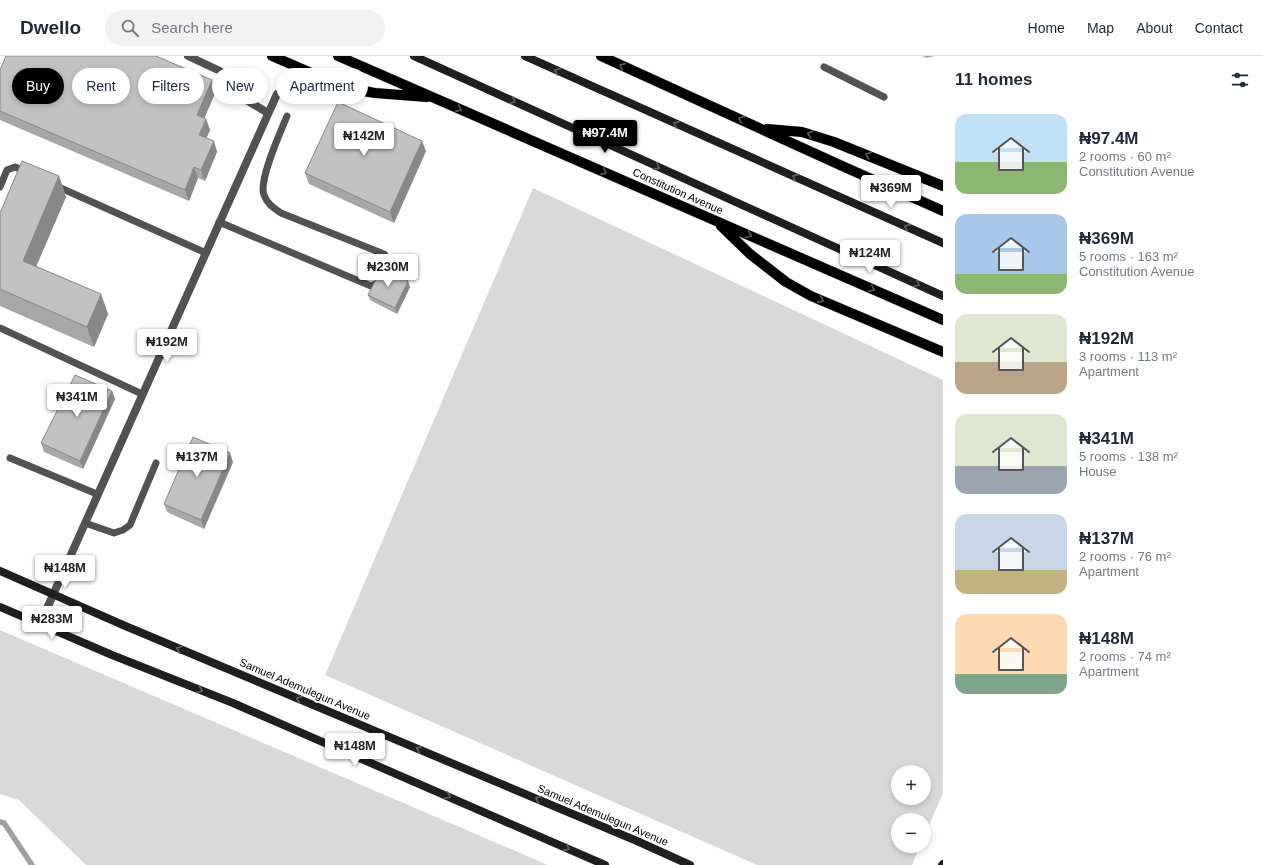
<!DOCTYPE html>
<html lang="en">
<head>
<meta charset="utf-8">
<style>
	body { margin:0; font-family:Helvetica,sans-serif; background:#f2f2f3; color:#1f2937; height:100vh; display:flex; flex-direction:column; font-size:15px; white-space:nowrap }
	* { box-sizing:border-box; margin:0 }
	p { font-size:13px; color:#747a83 }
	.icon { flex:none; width:22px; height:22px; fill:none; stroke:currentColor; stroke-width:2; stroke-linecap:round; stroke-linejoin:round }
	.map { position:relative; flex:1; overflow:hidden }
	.sheet { display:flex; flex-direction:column; background:#fff; width:320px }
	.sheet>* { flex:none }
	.top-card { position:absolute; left:12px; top:12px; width:380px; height:36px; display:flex; gap:8px }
	.tools { position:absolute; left:891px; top:709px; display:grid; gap:8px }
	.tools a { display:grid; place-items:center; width:40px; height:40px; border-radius:50%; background:#fff; box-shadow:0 2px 6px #0003; font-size:20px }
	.price { position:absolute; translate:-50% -34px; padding:0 9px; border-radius:4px; background:#fff; color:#222; font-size:13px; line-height:26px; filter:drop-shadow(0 1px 2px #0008) }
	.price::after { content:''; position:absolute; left:50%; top:24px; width:12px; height:9px; margin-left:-6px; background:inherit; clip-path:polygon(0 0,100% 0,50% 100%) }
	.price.selected { background:#000; color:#fff }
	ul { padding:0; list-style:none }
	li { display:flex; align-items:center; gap:12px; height:100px; padding:0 12px }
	li span { display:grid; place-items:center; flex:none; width:112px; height:80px; border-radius:12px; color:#555 }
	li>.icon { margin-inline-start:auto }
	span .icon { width:48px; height:48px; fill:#fffc; stroke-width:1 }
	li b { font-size:17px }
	h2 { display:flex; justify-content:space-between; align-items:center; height:48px; padding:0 12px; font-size:17px }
	.pill { padding:0 14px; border-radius:18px; background:#fff; box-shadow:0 2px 6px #0003; font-size:14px; line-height:36px }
	.pill.selected { background:#000; color:#fff }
	header { display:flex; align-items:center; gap:24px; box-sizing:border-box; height:56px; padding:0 20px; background:#fff; border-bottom:1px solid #e0e1e3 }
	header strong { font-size:19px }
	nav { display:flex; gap:22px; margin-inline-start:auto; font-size:14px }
	.search { width:280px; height:36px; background:#f2f2f3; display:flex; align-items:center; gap:10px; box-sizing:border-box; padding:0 14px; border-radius:22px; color:#747a83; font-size:15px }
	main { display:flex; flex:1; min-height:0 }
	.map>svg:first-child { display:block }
	.green { fill:#d9d9d9; fill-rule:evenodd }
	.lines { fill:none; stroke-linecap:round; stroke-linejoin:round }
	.stream { stroke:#a0a0a0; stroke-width:5.5 }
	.primary-casing { stroke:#dbdbdb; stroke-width:11 }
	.lane { stroke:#525252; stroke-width:7 }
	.street { stroke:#525252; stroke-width:8 }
	.secondary { stroke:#1f1f1f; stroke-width:8 }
	.primary { stroke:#000; stroke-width:10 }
	.wall { fill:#a7a7a7 }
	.shaded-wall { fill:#888 }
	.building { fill:#c2c2c2; stroke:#888 }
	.oneway { stroke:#595959 }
	.oneway2 { stroke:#626262 }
	.labels { text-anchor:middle; stroke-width:4; stroke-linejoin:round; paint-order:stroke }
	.street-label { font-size:11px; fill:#000; stroke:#fff }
</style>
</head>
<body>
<header>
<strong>Dwello</strong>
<div class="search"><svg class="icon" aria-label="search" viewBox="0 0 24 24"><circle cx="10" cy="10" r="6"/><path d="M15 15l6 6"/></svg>Search here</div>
<nav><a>Home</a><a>Map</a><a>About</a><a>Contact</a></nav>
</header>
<main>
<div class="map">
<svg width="943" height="809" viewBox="0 0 943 809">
	<rect width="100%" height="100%" fill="#fff"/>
	<!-- green -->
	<path class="green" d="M533,132L943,324V737L924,781V764H898V790H920L912,809H757L325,619ZM898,716H924V742H898Z
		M0,574L548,809H86L19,744L0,738Z"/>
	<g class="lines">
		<!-- stream -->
		<path class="stream" d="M0,766L4,767L32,809"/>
		<defs>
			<path id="primary" d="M272,0L346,32L375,37L427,41
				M338,0L943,264
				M601,0L840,109L943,155
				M767,73L802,76L834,86L943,130
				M721,170L750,198L786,226L811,240L943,296"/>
		</defs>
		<!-- primary casing -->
		<use href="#primary" class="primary-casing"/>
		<!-- lane -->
		<path class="lane" d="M824,11L884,41
			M54,129L206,197
			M0,131L7,114L15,111L27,116
			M219,166L371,230L385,224L391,211L388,204L384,198L281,157C274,152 267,148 264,139C258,125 281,75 287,60
			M0,272L142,338
			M10,402L97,438
			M85,467L114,477L123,474L130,469L156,407"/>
		<!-- street -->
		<path class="street" d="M188,0L220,15L243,42L268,57
			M40,568L277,38"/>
		<!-- secondary -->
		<path class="secondary" d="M414,0L943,240
			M525,0L943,187
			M0,515L123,569L637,785L690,809
			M0,551L112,599L233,647L605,809
			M942,809L943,808"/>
		<!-- primary -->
		<use href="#primary" class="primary"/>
	</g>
	<!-- wall -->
	<path class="wall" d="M922,0H935L927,2Z
		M0,14L216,35L204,62L206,63L210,74L206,82L214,85L217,96L205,125L198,122L189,145L0,64Z
		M426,95L394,167L309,128L305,117Z
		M59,120L66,141L36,210L101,238L108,258L94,291L0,250V157Z
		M410,231L397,258L370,244L368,239Z
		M112,335L115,343L83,413L44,396L41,387Z
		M233,406L204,473L167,456L164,448Z"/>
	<!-- shaded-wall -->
	<path class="shaded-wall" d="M212,24L216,35L201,70L197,59Z
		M206,63L210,74L203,90L199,79Z
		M214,85L217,96L205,125L201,114Z
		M422,85L426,95L394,167L390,156Z
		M194,111L198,122L189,145L185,134Z
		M59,120L66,141L30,225L23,205Z
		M408,225L410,231L397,258L395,252Z
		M101,238L108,258L94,291L87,271Z
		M112,335L115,343L83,413L80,405Z
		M230,397L233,406L204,473L201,464Z"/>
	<!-- building -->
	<path class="building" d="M6,0H156L212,24L197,59L206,63L199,79L214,85L201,114L194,111L185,134L0,55V14Z
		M338,46L422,85L390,156L305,117Z
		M22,105L59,120L23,205L101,238L87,271L0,233V157Z
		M382,212L408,225L395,252L368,239Z
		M75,319L112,335L80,405L41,387Z
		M193,381L230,397L201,464L164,448Z"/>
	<!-- one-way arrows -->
	<defs><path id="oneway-chevron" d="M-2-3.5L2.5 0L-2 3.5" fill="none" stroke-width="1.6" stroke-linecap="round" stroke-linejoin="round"/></defs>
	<g class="oneway">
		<use href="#oneway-chevron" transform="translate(622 10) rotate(-156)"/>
		<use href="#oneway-chevron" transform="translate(459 53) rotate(24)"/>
		<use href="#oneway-chevron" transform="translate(741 63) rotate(-156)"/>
		<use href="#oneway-chevron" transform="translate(810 78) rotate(-162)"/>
		<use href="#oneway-chevron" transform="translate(868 99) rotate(-158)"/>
		<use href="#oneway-chevron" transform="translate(604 116) rotate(24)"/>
		<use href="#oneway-chevron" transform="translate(749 179) rotate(23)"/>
		<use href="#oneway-chevron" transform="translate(872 233) rotate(24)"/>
		<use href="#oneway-chevron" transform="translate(821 244) rotate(24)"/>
	</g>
	<g class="oneway2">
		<use href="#oneway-chevron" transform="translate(557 15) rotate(-156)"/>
		<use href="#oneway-chevron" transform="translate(513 45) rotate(25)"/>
		<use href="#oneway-chevron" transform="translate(676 68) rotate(-156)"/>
		<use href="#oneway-chevron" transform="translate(657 111) rotate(25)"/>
		<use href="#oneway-chevron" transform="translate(795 121) rotate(-156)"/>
		<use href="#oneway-chevron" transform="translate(907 171) rotate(-156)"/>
		<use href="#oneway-chevron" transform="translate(917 228) rotate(24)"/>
		<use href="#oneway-chevron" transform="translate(179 593) rotate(-157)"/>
		<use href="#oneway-chevron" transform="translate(200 634) rotate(22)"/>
		<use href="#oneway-chevron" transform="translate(299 643) rotate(-157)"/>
		<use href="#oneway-chevron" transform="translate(419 693) rotate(-157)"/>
		<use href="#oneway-chevron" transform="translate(448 740) rotate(23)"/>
		<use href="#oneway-chevron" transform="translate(538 743) rotate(-157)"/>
		<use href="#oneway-chevron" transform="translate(567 792) rotate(24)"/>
	</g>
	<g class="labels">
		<!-- street labels -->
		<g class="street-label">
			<text transform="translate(678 135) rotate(24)" y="4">Constitution Avenue</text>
			<text transform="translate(305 633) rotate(23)" y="4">Samuel Ademulegun Avenue</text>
			<text transform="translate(603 759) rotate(23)" y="4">Samuel Ademulegun Avenue</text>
		</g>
	</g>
</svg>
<div class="tools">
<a>+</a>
<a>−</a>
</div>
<b class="price selected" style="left:605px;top:98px">₦97.4M</b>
<b class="price" style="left:364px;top:101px">₦142M</b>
<b class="price" style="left:891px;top:153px">₦369M</b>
<b class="price" style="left:870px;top:218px">₦124M</b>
<b class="price" style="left:388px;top:232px">₦230M</b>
<b class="price" style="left:167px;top:307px">₦192M</b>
<b class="price" style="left:77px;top:362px">₦341M</b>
<b class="price" style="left:197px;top:422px">₦137M</b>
<b class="price" style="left:65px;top:533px">₦148M</b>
<b class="price" style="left:52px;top:584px">₦283M</b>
<b class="price" style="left:355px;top:711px">₦148M</b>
<div class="top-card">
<a class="pill selected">Buy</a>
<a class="pill">Rent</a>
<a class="pill">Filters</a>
<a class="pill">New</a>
<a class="pill">Apartment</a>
</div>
</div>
<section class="sheet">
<h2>11 homes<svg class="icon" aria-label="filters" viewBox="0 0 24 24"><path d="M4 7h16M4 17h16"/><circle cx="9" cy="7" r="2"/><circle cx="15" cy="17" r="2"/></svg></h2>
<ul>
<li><span style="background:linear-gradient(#bfe0f5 60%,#8fb573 0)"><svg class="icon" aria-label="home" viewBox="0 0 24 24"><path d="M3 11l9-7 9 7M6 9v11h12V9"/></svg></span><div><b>₦97.4M</b><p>2 rooms · 60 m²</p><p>Constitution Avenue</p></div></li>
<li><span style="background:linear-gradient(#a9c7e8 75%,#8fb573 0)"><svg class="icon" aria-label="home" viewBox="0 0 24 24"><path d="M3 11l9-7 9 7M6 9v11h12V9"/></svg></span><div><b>₦369M</b><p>5 rooms · 163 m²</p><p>Constitution Avenue</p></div></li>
<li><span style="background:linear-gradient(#dfe7d0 60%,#b9a48a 0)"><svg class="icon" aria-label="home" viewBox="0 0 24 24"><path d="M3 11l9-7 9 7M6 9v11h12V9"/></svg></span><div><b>₦192M</b><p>3 rooms · 113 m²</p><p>Apartment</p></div></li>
<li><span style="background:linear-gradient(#dfe7d0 65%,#9aa5b1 0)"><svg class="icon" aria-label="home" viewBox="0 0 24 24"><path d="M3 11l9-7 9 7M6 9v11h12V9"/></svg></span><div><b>₦341M</b><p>5 rooms · 138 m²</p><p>House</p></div></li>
<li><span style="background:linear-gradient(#c9d6e8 70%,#c2b280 0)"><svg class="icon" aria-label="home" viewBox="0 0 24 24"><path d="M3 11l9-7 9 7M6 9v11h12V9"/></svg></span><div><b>₦137M</b><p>2 rooms · 76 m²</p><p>Apartment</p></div></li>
<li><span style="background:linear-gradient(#ffd9b3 75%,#7fa58c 0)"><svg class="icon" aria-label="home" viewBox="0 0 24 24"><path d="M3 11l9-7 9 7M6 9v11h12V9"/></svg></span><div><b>₦148M</b><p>2 rooms · 74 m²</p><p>Apartment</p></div></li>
</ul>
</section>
</main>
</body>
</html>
